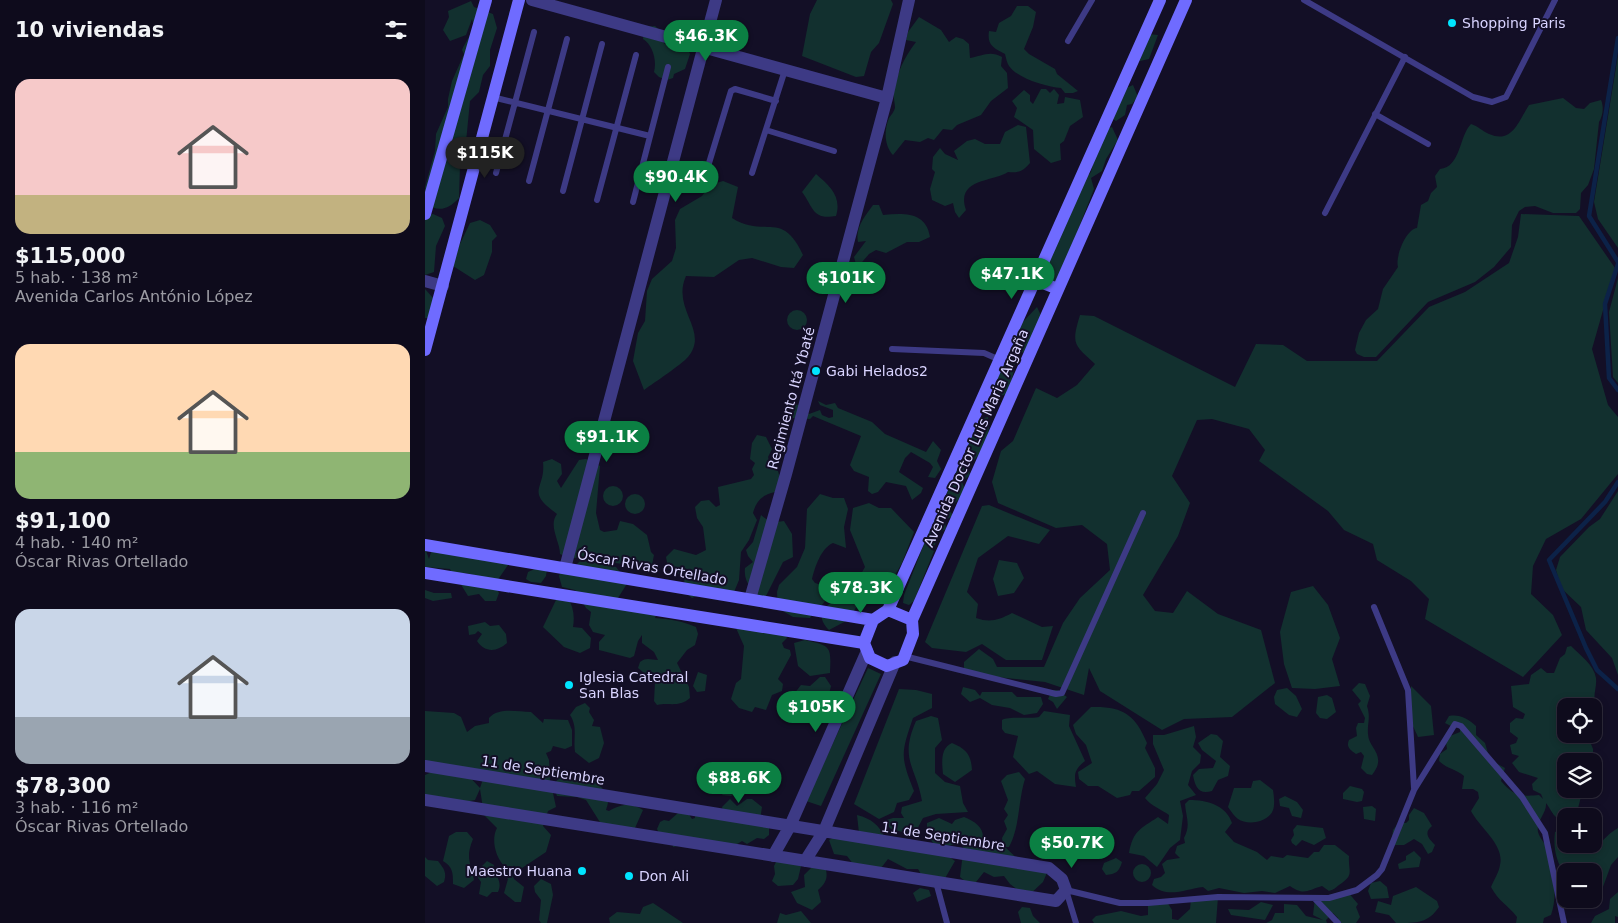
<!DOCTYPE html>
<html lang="es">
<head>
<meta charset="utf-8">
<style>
	body { margin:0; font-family:"DejaVu Sans",sans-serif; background:#1c1929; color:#f1f3f6; height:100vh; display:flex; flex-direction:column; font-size:19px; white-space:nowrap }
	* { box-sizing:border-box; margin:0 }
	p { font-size:16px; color:#9b9ba3 }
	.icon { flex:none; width:28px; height:28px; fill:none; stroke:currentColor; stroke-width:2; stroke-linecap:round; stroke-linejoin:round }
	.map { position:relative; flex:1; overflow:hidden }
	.panel { display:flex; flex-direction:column; background:#0e0b1c; width:425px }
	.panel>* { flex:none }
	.fabs { position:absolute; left:1132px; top:698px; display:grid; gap:10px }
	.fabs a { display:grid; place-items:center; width:45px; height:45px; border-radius:10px; background:#0e0b1c; box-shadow:0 2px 8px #0003,0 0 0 1px #2e2b3b; font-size:25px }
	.price { position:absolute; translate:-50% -42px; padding:0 11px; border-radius:18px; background:#0b8043; color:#fff; font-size:16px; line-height:32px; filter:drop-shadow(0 1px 2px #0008) }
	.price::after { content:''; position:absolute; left:50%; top:30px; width:15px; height:11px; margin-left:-8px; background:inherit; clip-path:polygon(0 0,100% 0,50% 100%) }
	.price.active { background:#222; color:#fff }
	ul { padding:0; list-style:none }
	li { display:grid; align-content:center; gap:10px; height:265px; padding:0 15px }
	li span { display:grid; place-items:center; height:155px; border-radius:15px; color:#555 }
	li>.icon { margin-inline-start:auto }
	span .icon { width:90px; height:90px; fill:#fffc; stroke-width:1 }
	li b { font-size:21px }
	h2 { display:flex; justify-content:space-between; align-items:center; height:60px; padding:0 15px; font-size:21px }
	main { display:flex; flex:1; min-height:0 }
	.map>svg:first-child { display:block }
	.green { fill:#12302f }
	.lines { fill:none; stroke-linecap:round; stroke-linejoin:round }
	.stream { stroke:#0c2248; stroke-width:4.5 }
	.lane { stroke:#3d3a85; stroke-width:6 }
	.street { stroke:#3d3a85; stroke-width:12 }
	.secondary { stroke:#6f6bff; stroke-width:12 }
	.poi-dot { fill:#00e5ff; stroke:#130f26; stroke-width:2 }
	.labels { text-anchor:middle; stroke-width:4; stroke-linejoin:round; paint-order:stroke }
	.poi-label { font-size:14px; fill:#d9d4ff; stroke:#130f26; text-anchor:start }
	.street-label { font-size:14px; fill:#d9d4ff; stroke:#130f26 }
</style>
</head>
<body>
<main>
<section class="panel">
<h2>10 viviendas<svg class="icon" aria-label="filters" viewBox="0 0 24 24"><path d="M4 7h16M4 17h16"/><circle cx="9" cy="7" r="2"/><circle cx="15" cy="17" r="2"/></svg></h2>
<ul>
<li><span style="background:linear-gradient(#f6c9c9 75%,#c2b280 0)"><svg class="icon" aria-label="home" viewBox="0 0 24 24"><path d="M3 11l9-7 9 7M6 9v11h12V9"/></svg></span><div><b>$115,000</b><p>5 hab. · 138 m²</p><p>Avenida Carlos António López</p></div></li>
<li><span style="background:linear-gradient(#ffd9b3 70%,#8fb573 0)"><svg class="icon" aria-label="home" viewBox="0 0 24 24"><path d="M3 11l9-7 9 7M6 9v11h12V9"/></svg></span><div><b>$91,100</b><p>4 hab. · 140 m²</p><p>Óscar Rivas Ortellado</p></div></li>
<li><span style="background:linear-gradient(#c9d6e8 70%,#9aa5b1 0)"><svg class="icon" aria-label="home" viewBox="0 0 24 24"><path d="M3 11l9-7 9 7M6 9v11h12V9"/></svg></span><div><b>$78,300</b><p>3 hab. · 116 m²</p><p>Óscar Rivas Ortellado</p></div></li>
</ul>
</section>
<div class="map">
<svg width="1193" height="923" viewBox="0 0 1193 923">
	<rect width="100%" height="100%" fill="#130f26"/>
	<!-- green -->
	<path class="green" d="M392,0H466L468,4L454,43L446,52L439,76L431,77L377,56L385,14Z
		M46,1L49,7L68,14L72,28L65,50V66L58,75L54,92L45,101L41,142L35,166L34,198C23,210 12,213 0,202V187L10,151L11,134L23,107V99L27,81L39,54L37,50C41,40 51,30 47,19L41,35L25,41L18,30L24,17L23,11Z
		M592,6H603L611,12L608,27L599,49L604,54L630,69L632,74L653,91L648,93H640L636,88C622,87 592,78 584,66C582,63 581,58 580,54C568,48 562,45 564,31L571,32L574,23L586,16Z
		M494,17L516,30L524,42L531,37L538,39L544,44L545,58C557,56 565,50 577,57L576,66L582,73L583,88L566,101L556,115L532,125L527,130L518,129L509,140L503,138L495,142L480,140L468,155C459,145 459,130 464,118C466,115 469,112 470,108C470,103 468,97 469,92C471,74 480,56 491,42L481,40L483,32Z
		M230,26L238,33L235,39L240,44L247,42L251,33L258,34L265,54L260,69L249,74L248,78L242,80L234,77L229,72C232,61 228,45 218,39L219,27Z
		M723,34L733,35L724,59L715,61L711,57Z
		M1193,55V248L1173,219L1169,202Z
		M708,85L713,97L707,104L702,105L700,115L691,121L685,117L699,89Z
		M616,89H621L625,93L629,89L634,95L632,104L639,103L640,97L655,100L658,117L645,126L639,141L635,144L636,160L626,163L609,149L608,130L589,117L592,108L587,101L599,90L605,95V101L608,104Z
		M1138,98L1151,108L1159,109L1165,103L1176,100C1179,107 1178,115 1174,122L1169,169L1163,185L1156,193L1155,209L1151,213H1128L1110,206L1100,207L1094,211L1087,225L1086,247L1069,267L1050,282L1003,302L951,357H939L932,354L930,350L934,333L941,320L953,309L958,289L973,267C970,257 981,229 992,228L996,205L1003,201L1006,193L1012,187L1010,176L1015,169C1036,167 1034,136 1046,124C1053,126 1057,131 1064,134C1087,144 1093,122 1104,105Z
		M593,125L601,127L605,163C598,171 594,173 583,172C569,182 530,178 541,210L534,218L530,212L528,203L520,206L507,200L505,189L510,172L507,169L508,157L515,148L520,154L533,160L529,151L542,141L550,139L560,144H575L580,132Z
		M687,127L693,140L681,159L677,171L666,178L669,189L632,283L619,278L625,253L660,179L666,172L676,131Z
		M391,174C405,186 417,197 411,216C387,220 389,208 377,192Z
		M298,181L313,187L307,218C340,239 357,209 378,255L369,268L356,267L327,258L314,260L289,277L261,276C246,310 285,330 263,357C256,365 230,382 219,390L208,361L213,333L220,321L222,291L227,279L247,261L251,248L250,220L255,209L277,196L285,185Z
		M448,205H454L458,215C478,213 501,211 505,237L494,242H482L461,253L451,250L444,254L432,268L429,257L441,241L433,242C430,228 440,216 448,205Z
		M8,214L17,218L20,226L11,246L9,272L0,275V216Z
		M1096,214L1154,216L1190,268L1167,349L1183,405L1193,417V474L1156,519L1121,539L1108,566L1106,594L1128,615L1137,635L1098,677L1000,619L1004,599L986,581L952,560L948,544L919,530L903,511L834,461L840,450L824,429L787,419L772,420L747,476L765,503L753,536L718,595L730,611L748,613L762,591L793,614L836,630L850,683L807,717L759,719L737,730L675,691L664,668L659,695L620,682L553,675L539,669V662L554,649L568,659L572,667H619L638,623L655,598L685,570L682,544L657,525L631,528L573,503L567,482L576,451L588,441L611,388L632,398L652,385L670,364C649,344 646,345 655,315L669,316L810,387L831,344L858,345L882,361H952L1004,307L1040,292L1084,263L1093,237Z
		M55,220L65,225L72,236L67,241V252L59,275L50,280L28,266L34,246L45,223Z
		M1193,278V383L1188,377L1184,312Z
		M0,289L9,299L3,318H0Z
		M612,307L619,322L609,347L592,355L584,393L570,398L567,383L581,361L596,324Z
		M362 320a10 10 0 1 1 20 0a10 10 0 1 1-20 0Z
		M393,401L401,405L410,403L413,408L447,422L460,434L501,452L508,441L516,450L512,461L516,469L510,478L503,477L508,467L505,463L486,452L480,458L474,472L498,488L496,493L487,500L481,486L461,482L453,492L447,494L443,491L444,477L429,471L425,465L436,436L388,416L385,419L367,418L365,408L369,404L374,405L384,414L395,410L397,415L404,418L408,417V410L395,405Z
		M563,417C566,439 560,449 545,465L537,454L552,420Z
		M332,435L341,437L347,449L343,457L345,465L353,471L355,478L350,492C337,495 331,501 328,513L332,520L324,540L316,552L314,580L307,597L274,595L267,598L260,592L259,577L243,568L241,557L249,549L271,555L281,550L278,527L272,518L270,507L276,501L284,500L291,507L295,505L293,487L326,479L329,475L327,469L330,463L325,459L327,443Z
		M127,459L136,464L137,474L132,481L136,488L154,460L161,459L175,466L171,513L175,530L179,532L192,530L195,521L208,524L222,535L226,552L229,555L226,570C218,573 215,569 207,566C200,563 191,564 184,562C168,556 163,554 146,559L135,554C135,541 123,526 132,514C99,490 121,490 118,462Z
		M531,464H543L545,475L537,482L541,492L524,509L528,516L520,520L521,529L513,533L510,545L505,548L509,551L489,601L484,605L478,603L479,595L514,506L520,500Z
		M178 496a10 10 0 1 1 20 0a10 10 0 1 1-20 0Z
		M1193,491V675L1187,658L1161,630L1156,607L1136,588L1131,570L1135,557L1164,527L1175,519Z
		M395,494L408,498H419L423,509L419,527L421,548L408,543C396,548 390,567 387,579L390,583L407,588C401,605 393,606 385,618L368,617L353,608L352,592L354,585L372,567L380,548L382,509Z
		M200 504a10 10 0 1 1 20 0a10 10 0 1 1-20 0Z
		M444,503L454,508H466L489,532L477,563L464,585L448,593L445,599L434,603L423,620L404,630C382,608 416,599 428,588C433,583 436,573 440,567L425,530L428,508Z
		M564,505L625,530L614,544L583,536L553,558L542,592L553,604L551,618C565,623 574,620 587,613L617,627L628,626L617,660H581L557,644L541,652L507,648L500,642L557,506Z
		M336,515C342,521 350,523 359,521L367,534L368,557L358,562L338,602C329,592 318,583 320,568L328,562L323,556L321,550L328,542Z
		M0,548L4,559L7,549L85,557L83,565L72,581L41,573H27L25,569L0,567Z
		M156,560L191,567L203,582L193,598L233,611L230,618C245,619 257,621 271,627L273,634L270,645L262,650L252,663L264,687L265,698C254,708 244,702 232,705L229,701L230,682L213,668L215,662C222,657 225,660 233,660L229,652L217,643V635L213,641L209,656L205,658L174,650V642L180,635L168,632L164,625L166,612L161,608L150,590L137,587L134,576L136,571L149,567Z
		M574,560L592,563L599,578L589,593L573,596L568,579Z
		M112,568L122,569L121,576L116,583L106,582L101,579L103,572Z
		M32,578L70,585L74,593L71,601H60L54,594L43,596Z
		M888,586L903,605L915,638L907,659L915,686L890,689L867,688L859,664L855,632L866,592Z
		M0,590L9,593H26L27,598L8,601L0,598Z
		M142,596C148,606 150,615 148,627L157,628L166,638L165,648L155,653L139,647L118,627L131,600Z
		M60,622L65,626L74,625L81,634L82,643C72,652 60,653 52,641L57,634L53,631L50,634L44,635L43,626Z
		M311,628L358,629L362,638L357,643L359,648L365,650L366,655L353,679L358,684L357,691L347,695L341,710L330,707L327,712L314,708L306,699L311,683L316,679L319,646Z
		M380,640C407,646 406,647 405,673L385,676L373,666L369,643Z
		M1146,646C1155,655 1169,665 1171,678C1172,687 1168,694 1170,703L1158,706H1141V734H1162L1168,749V761H1141V789H1158L1151,816H1141V821C1129,820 1127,811 1121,803C1122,813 1111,821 1113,832C1115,839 1120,843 1123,849C1129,867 1133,896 1126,915L1119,918L1118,923H1091L1092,917C1082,904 1074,902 1066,887C1069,880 1074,872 1075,865C1080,845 1054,827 1046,811L1054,798L1053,792L1048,789H1037L1039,776C1031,769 1022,769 1014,761L1015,754L1022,749L1021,742L1025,736L1035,732V726H1026L1020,723L1024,716C1035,714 1043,719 1051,726V735L1060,743L1065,760L1080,768L1076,781C1088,795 1095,797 1114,795L1118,799L1116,794L1108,790L1107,784L1113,778L1094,772L1087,763L1094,756L1087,754L1085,745L1091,743L1093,738L1085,732V723L1091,718L1098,719L1100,714L1088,707L1086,686L1104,684L1106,675L1116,668L1122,673H1129L1135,658L1140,654L1142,647Z
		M443,668L456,674L396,806L381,801Z
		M273,672L282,675L280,691L272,692L268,686Z
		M395,677H400L406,686L402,702L391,700L384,714L377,721H368L362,715L365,699L376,685L385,686Z
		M934,683L940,684L945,696L942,706C946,718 942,723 943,734C943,748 963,755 947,775L942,774L936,768L939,756L936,752L931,754C925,750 921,747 924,740L932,736L931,728L933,723H939L940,718L933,704L936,701L927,690Z
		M986,686L1006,706L1009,735L993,737L986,722Z
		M538,687L550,690L555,696L557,692H587L592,697H616L618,704L612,713L599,715L585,708L567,705L555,698L545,702L536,694Z
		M862,688L871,696L877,709L872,717L864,715L850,704L849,697L852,690Z
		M474,689L491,690L507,694V708L488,718C476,753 475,756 489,791L484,800L472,803L469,812L454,819L429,804Z
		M627,690H632L642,697L632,709L628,702L623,699Z
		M902,695L907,698L911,712L902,719L895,718L891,713L893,697Z
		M160,703L165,708L164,712L169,720L167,726L175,727L179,743L174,758L164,763L150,752C148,738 153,727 145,715L151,707Z
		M666,707C697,706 710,714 722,743L720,748L730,768V777L714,791H707L705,795L692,798L673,786H663L654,779L653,772L667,763L661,745L651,734L648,725Z
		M0,711L29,713L36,717L42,732L50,726L64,723V718C74,707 92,712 106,712L118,723L119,719L143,720L147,730V746L140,749L128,746L126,751L121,753L124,760L125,781L115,783L40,772L55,788L58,779C64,780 71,783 77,783C93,783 114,784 128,793L131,807L123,811L118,826L126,835L121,852L91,872C88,871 82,869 80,867C70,857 66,839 72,828L59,815L55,789L50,800C35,803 14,812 0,802V775L16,768L0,766Z
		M619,711L645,715L644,726L660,761C649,770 649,774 651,787L630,784L612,771L604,774L588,757L593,736L580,733L577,729V720C584,716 603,719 614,717Z
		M506,716L513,718L517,740L510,748V773L520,782L535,786L538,803L543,812L511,814L498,818L489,835L466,829L458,821L468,818H479L476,813L477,807L497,801C491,766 474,760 491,721Z
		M769,726L771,737L768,747L776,755L775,763L767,771L763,785L771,795L755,801L758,816L755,840L745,848L732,867L719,856L704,853C708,831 715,829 733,817L743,824L744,815C737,810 725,805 720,798L732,784L739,770L728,744V735H739Z
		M786,734L792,735L798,741L795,757L805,766L803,776L793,780L787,791C774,795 770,787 768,775L774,769L788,768L791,761L777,750L773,743Z
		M527,743C541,749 546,754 547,770L530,782L518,774C517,763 515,748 527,743Z
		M307,772H309L307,781L318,786L316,791L306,796L297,795L301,787L299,778Z
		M594,772L600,779C593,801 595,827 584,847H580L597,863L624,868L618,882L602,897L585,884L579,876L569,877L559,872L547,887L535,877L538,853L540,851L536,843L512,848L530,861L519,880L501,883L493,869H482L463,859L456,868L432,869L422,856L409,854L404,840L419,831L434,833L432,815C447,819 454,825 460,838L512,848L502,835V823L514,818L527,824L530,820L539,817C553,823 561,829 557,845L552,847L578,846L577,838L582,829L579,821L583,815L579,809L583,800L576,781L582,775Z
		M151,774C162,775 180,786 183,798C184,801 182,807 181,810L184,811C197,804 205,802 218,810L210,828L178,827L161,800L152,797L132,796L128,785L134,778Z
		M835,780L848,790C849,797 850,804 848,810C844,822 823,826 813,819C809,816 806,811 803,807L809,788H826L828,781Z
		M925,786L937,789L939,792L937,801L932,802L918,799V793Z
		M860,796L872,802L878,810L876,818L867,816L864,808L855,806L854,799Z
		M305,799L312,806L322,799H327L337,807L335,820L344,828V835L339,839L332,838L322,844L317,841L303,850L257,845L248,847L247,841L235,835L232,829L235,822L239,820L244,821L253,813H263L267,819L270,818V814L298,811L297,807Z
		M764,800C782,800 801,805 807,823L800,832L809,842L832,852L842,860L846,856L858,858L862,855L883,858L889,852H894L899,845H910L924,856C923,872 930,875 914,885C910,888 910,889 904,891L897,886C883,890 879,896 865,886L850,893L837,891L819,893L794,888L783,891L778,887C761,889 742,899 727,885L729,879L736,877L740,873L737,864L742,860L755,858L750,853L752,846L760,843L759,838C766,825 761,817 760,804Z
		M947,806L951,809L950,821L939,819L938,807Z
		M989,808L999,813L1007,826C998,833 1004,839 1010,845L1007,852L1003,854L997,844L989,839L979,845H966L968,830L974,822L981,823L984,820V815Z
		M872,825L898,828L901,838L889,845L877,840L871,846L867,843L866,840L869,835L868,830Z
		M1141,827V844H1162L1165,854C1175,844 1181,835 1193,828V857L1186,865L1175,895L1169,898V871H1160V869L1141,871L1140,875C1131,861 1128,848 1130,832Z
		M31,832H42L48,839C40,859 46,862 49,880L39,888L28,884C28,873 28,867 18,861L24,836Z
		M989,851L996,858L994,867L974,869L973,864L981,860V856Z
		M354,856L376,866L373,879L368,885L353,886L347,881L350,874L349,866Z
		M0,857L3,860L13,861C19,869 22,872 19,882L12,886L0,876Z
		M691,858L697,862C694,872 691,874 681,875L677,869L679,863Z
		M62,861L69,865L68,870C73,877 77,884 73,892H67L62,897L54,894L56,882L51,875L50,869L55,868Z
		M708 873a9 9 0 1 1 18 0a9 9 0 1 1-18 0Z
		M388,866L401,870C403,879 400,884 393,890L396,902L387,910L372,903L366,892L380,887L379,875Z
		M80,869L86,872L89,879L99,887L96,902H90L79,893L83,879L78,874Z
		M116,879L126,884L128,895L122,923H116L114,920L116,900L110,892L109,886Z
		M955,881L962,887L964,898L946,899L943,891L946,883Z
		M991,887L1012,901L1014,907C1003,923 993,923 971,923L964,915L950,912L953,901L966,905L968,896Z
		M495,888L504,890L506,896L492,902L488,893Z
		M922,891L933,904L931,907L935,917L931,923H910L913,918L908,913L901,920L902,923H841L847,920L850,913H859V904L872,905L881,916L898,920L888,915L890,898Z
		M1193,892V917L1190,916V923H1166L1170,916L1184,909L1185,899Z
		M793,897L791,923H669L667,920L671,916L696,911L716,916L723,915V903L742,902L747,910V919L753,920L765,909L766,899Z
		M1148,899H1168L1160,905L1154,907L1149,904Z
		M836,902L848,905L840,920L806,915L803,909L824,910Z
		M228,903L258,923H185L184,918L192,912L215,914L218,907Z
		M597,907L605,908L608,916L615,923H596L593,912Z
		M376,911L386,923H352L355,913L361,915Z"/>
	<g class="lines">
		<!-- stream -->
		<path class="stream" d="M1193,38L1164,216L1193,262
			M1193,264L1180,304L1184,378L1193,390
			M1193,482L1180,502L1124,560L1161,648L1172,670L1193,689"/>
		<!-- lane -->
		<path class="lane" d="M879,0L1048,97L1067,102L1081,97L1130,0
			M643,41L667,0
			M67,97L225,136
			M950,114L1003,144
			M341,130L409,151
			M284,163L306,91L310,89L351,101
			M71,173L109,32
			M327,173L360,70
			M104,181L142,39
			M138,191L177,44
			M172,200L211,55
			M208,202L243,67
			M900,213L980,57
			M467,349L559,353L575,360
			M949,607L983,690L989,788
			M479,656L631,694L637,693L718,513
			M511,882L522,923
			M641,890L695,903H723L793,897L904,898L932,890L952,875L957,869L989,790L1030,724L1036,726L1097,797L1120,833L1139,923
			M641,890L651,923
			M890,899L913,923"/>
		<!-- street -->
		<path class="street" d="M107,0L462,98
			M0,281L18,286
			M140,568L291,0
			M325,599L361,474L462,98L484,0
			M0,766L624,868L637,879L641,890L631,901L0,800
			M348,856L365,826L442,651
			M380,861L399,831L470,662"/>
		<!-- secondary -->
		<path class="secondary" d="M735,0L463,610L448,620L439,643L445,658L462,666L478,660L488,634L487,620L761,0
			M0,214L61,0
			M610,280L633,289
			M0,350L94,0
			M0,545L448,620
			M0,573L439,643
			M463,610L487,620"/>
	</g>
	<!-- markers -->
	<g class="poi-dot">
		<circle cx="1027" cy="23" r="5"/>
		<circle cx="391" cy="371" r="5"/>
		<circle cx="144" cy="685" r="5"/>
		<circle cx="157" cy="871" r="5"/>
		<circle cx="204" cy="876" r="5"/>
	</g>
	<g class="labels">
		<!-- poi labels -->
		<g class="poi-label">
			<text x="1037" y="28">Shopping Paris</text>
			<text x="401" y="376">Gabi Helados2</text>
			<text x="154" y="682">Iglesia Catedral<tspan x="154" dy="16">San Blas</tspan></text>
			<text x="147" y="876" text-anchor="end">Maestro Huana</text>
			<text x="214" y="881">Don Ali</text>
		</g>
		<!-- street labels -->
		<g class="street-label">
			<text transform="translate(366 398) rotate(-75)" y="5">Regimiento Itá Ybaté</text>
			<text transform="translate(551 438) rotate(-66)" y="5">Avenida Doctor Luis Maria Argaña</text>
			<text transform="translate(227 567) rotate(10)" y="5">Óscar Rivas Ortellado</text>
			<text transform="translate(118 770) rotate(9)" y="5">11 de Septiembre</text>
			<text transform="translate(518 836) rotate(9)" y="5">11 de Septiembre</text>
		</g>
	</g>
</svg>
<div class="fabs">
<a><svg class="icon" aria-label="locate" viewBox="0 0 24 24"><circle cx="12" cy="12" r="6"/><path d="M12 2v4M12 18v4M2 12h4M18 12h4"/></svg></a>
<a><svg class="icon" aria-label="layers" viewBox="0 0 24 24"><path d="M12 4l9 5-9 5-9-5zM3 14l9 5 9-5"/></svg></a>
<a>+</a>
<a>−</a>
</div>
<b class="price" style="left:281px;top:62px">$46.3K</b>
<b class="price active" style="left:60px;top:179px">$115K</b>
<b class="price" style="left:251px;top:203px">$90.4K</b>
<b class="price" style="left:587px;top:300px">$47.1K</b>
<b class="price" style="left:421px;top:304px">$101K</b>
<b class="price" style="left:182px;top:463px">$91.1K</b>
<b class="price" style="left:436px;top:614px">$78.3K</b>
<b class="price" style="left:391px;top:733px">$105K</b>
<b class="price" style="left:314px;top:804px">$88.6K</b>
<b class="price" style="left:647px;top:869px">$50.7K</b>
</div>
</main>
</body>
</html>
